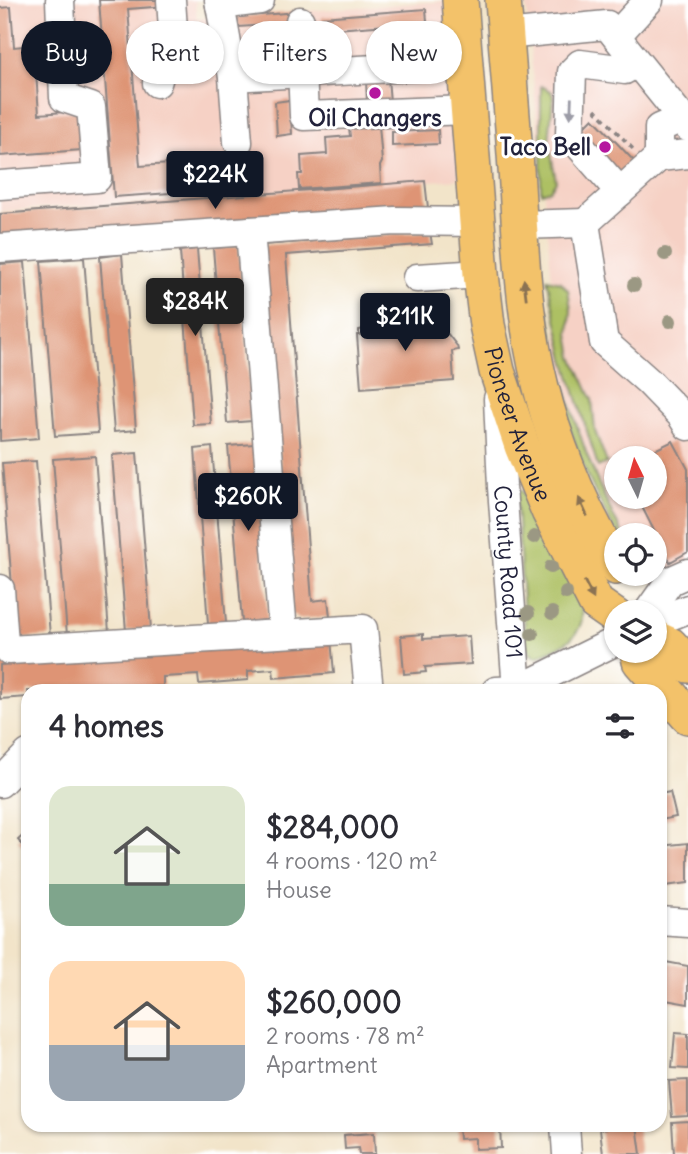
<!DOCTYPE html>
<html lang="en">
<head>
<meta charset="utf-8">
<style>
	body { margin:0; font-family:Delius,sans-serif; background:#f7f7f7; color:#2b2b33; height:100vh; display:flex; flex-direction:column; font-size:26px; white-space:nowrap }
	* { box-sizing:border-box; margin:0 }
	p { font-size:23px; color:#7c7c81 }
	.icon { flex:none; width:38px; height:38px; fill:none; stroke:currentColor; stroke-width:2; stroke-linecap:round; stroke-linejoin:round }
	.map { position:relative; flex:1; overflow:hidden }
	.side { position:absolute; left:21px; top:684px; width:646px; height:448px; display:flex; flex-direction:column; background:#fff; border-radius:21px; box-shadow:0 2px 5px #0004 }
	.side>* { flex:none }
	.banner { position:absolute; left:21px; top:21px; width:648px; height:63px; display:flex; gap:14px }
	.needle { width:46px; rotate:355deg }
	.controls { position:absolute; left:604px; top:446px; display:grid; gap:14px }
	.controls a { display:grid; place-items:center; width:63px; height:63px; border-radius:50%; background:#fff; box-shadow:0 2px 5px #0004; font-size:35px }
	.price { position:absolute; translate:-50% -60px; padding:0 16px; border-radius:7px; background:#111827; color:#fff; font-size:23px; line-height:46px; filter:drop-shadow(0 2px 4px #0008) }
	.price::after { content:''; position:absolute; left:50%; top:42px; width:21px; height:16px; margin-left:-10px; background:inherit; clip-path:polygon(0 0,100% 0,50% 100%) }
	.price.active { background:#222; color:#fff }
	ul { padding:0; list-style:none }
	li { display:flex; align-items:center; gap:21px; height:175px; padding:0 28px }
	li span { display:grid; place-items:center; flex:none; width:196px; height:140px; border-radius:21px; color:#555 }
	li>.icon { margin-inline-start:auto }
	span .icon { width:84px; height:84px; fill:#fffc; stroke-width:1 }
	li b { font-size:30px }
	h2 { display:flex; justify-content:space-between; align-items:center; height:84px; padding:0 28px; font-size:30px }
	.tag { padding:0 24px; border-radius:32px; background:#fff; box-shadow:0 2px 5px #0004; font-size:24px; line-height:63px }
	.tag.active { background:#111827; color:#fff }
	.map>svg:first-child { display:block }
	.built { fill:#f6d1c5; fill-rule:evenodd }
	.green { fill:#adc063; stroke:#68714f; stroke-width:2 }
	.building { fill:#de9474 }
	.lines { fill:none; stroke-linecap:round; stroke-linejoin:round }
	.minor-casing { stroke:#8a8382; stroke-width:31 }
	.major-casing { stroke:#8a8382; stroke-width:38 }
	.path { stroke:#8a8382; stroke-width:3.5; stroke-dasharray:5 5; stroke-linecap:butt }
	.minor { stroke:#fff; stroke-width:28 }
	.major { stroke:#f3c26a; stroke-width:35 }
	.tree { fill:#9b9883 }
	.oneway { fill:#9c9ca7 }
	.oneway2 { fill:#8a7252 }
	.poi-dot { fill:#b5179e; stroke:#fff; stroke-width:2.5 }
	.labels { text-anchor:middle; stroke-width:6; stroke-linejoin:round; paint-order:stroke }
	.poi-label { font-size:23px; font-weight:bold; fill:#22223b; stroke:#fff }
	.street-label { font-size:23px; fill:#22223b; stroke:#fff }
</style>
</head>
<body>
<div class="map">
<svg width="688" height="1154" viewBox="0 0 688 1154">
	<rect width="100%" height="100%" fill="#fff"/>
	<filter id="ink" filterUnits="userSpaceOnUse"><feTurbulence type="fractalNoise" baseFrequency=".0143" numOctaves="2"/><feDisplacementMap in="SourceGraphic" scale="14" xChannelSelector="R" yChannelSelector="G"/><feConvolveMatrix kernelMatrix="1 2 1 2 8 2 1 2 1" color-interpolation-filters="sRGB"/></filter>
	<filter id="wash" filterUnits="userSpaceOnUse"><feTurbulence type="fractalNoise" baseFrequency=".00686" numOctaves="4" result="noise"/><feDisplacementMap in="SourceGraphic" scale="28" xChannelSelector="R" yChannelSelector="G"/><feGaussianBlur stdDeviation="1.57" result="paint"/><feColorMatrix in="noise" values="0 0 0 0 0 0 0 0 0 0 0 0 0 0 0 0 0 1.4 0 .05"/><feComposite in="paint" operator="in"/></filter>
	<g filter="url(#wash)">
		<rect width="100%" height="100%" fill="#f2e4c9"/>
		<!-- built -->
		<path class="built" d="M0,0H195L197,19L445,1L459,179L0,211Z
			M526,0H688V626L647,574H654V536L617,535L603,518L559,357ZM616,458H654V497H616Z"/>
		<!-- green -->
		<path class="green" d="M541,86L551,91L553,97L549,142L556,181L550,190L541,193Z
			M547,279L561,282L568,290L571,310L569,334L573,357L592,399L595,431L607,463L598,467L565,359Z
			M544,309L548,310C562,387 586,466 623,535H617C606,513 593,490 584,467C563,416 552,363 544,309Z
			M520,490L523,492L582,607C586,638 560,647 537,657L532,655L526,646L516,491Z"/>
		<g id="blocks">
			<!-- building -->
			<path class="building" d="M99,0H173L167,6L128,9L140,166L232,160L233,176L226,177L227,189L114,197Z
				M11,7L14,47L34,45L39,114L79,111L82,150L0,156V8Z
				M426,9L427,22L323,30L322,17Z
				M297,12L298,23L238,27L237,17Z
				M316,28L318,57L307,58L305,29Z
				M388,78L390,102L367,103L366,80Z
				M290,100L292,134L277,136L275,102Z
				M593,118L634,161L618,179L577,134Z
				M379,125L382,162L380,166L381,183L299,189L298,174H302L301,156L327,154L326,138L350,136L349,128Z
				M438,130L439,144L392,146V132Z
				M425,181L428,208L0,240V214Z
				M430,232L432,244L286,255L312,601L328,599L330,617L297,619L296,615L292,616L263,245Z
				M239,246L252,421L227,423L213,248Z
				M197,249L211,424L193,425L180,251Z
				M122,254L136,430L114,432L100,257Z
				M84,258L98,433L55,436L41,261Z
				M25,262L39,438L0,441V264Z
				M418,317L419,320L436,319L457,346L458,350L452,351L454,381L361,388L357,335H359V330L364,329V321Z
				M673,441L688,469V552L670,562L637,497H654V458H638Z
				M254,444L268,620L242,622L228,446Z
				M212,447L226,623L208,624L195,449Z
				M137,453L151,629L126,631L112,455Z
				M95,456L109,632L67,635L53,459Z
				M36,461L50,636L20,639L19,634L16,635L2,463Z
				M423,634V639L469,636L471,664L425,667L426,672L404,674L401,636Z
				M331,639L334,673L274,678L273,669L248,671V680L199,684L198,675L163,677V686L98,691H28V697L0,699V665Z
				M670,792L676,817L660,820V794Z
				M28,831V852L18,840Z
				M688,843V883L665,886L664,879H660V846Z
				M660,961L688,966V1004L660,999Z
				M675,1033L688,1034V1069L672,1068Z
				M688,1080V1116L672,1117L669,1081Z
				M688,1121V1154H674L672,1122Z
				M458,1125H500L501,1148L475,1149V1138L459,1139Z
				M637,1125L641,1154H603L600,1129Z
				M374,1133L375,1154H359L358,1148L345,1149L344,1135Z"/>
		</g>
	</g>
	<g filter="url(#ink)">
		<use href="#blocks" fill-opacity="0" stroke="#8a8382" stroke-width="2"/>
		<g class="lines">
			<defs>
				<g id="minor">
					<path d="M219,0L220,5L260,0"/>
					<path d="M220,5L233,77L238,142"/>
					<path d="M300,21L304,116L469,110"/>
					<path d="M505,35L607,25L682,118"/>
					<path d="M616,36L649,0"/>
					<path d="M233,77L465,64"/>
					<path d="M157,83L173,29L171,0"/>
					<path d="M688,127L682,118L659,128V157L585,223L604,342L648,381L681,415L688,426"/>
					<path d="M659,157L688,154"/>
					<path d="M0,185L97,178L91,107L64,98L60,0"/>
					<path d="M620,192L570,135L572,72L580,64L625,70"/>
					<path d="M519,225L585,223"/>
					<path d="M250,231L283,632"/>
					<path d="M0,248L395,221L476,222"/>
					<path d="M417,278L481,274"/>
					<path id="s1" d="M498,399L502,487L517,690"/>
					<path d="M0,589L4,643L9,650L363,629L369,691"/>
					<path d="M648,612L670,581L688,573"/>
					<path d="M654,622L688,609"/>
					<path d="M496,691L517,690L616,641"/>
					<path d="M0,783L28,754"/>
					<path d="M660,921L688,923"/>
					<path d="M565,1125L567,1154"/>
				</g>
				<g id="major">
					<path id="s2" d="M460,0L481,274L487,325L497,371L522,446L549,511L596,603L616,617"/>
					<path d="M503,0C507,51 511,103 515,154C520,224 521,296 536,366C551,437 579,505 616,567"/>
					<path d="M654,638L670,645L688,665"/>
					<path d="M638,651L640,661L688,716"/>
				</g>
			</defs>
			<!-- minor casing -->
			<use href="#minor" class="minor-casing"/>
			<!-- major casing -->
			<use href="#major" class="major-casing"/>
			<!-- path -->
			<path class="path" d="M595,109L633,149"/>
			<!-- minor -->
			<use href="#minor" class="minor"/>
			<!-- major -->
			<use href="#major" class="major"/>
		</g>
		<!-- trees -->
		<g class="tree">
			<circle cx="665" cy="254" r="7"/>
			<circle cx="634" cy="285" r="7"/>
			<circle cx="670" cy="321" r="7"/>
			<circle cx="534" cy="537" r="7"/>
			<circle cx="551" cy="567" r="7"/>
			<circle cx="566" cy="593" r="7"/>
			<circle cx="528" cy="613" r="7"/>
			<circle cx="552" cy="613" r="7"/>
			<circle cx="532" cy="634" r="7"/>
		</g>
		<!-- one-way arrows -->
		<defs><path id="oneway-solid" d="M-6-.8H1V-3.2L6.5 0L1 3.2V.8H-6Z" transform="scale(1.75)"/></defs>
		<use class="oneway" href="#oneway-solid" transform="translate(571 108) rotate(92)"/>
		<g class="oneway2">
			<use href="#oneway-solid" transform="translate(525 289) rotate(-97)"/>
			<use href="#oneway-solid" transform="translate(583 507) rotate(-115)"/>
			<use href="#oneway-solid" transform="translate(589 590) rotate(63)"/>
		</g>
	</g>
	<!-- markers -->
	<g class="poi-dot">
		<circle cx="375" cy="93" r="7"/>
		<circle cx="605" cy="147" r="7"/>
	</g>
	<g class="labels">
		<!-- poi labels -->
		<g class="poi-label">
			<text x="375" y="126">Oil Changers</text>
			<text x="591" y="155" text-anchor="end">Taco Bell</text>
		</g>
		<!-- street labels -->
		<g class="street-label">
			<text dy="8" stroke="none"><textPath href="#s2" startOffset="430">Pioneer Avenue</textPath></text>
			<text dy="8" stroke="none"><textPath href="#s1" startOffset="173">County Road 101</textPath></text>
		</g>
	</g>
</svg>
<div class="controls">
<a><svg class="needle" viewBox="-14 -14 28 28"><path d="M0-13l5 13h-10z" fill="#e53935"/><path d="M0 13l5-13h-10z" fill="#7c7c81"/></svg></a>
<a><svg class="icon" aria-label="locate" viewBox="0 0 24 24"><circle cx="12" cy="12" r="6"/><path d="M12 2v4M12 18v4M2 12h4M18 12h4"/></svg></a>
<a><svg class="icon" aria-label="layers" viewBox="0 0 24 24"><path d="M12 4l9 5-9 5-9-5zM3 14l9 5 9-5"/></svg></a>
</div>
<b class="price" style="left:215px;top:211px">$224K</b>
<b class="price active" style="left:195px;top:338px">$284K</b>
<b class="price" style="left:405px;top:353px">$211K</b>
<b class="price" style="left:248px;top:533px">$260K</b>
<div class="banner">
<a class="tag active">Buy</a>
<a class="tag">Rent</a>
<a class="tag">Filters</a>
<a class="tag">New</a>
</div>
<section class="side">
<h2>4 homes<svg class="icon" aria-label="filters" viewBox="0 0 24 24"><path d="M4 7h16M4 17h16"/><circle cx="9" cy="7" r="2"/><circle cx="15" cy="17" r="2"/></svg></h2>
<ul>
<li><span style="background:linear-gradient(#dfe7d0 70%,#7fa58c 0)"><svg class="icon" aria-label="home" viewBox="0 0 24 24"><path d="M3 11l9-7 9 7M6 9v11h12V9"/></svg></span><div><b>$284,000</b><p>4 rooms · 120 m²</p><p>House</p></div></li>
<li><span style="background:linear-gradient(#ffd9b3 60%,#9aa5b1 0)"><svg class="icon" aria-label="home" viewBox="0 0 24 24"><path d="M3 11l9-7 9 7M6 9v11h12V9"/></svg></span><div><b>$260,000</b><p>2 rooms · 78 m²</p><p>Apartment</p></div></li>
</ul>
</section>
</div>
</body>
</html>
